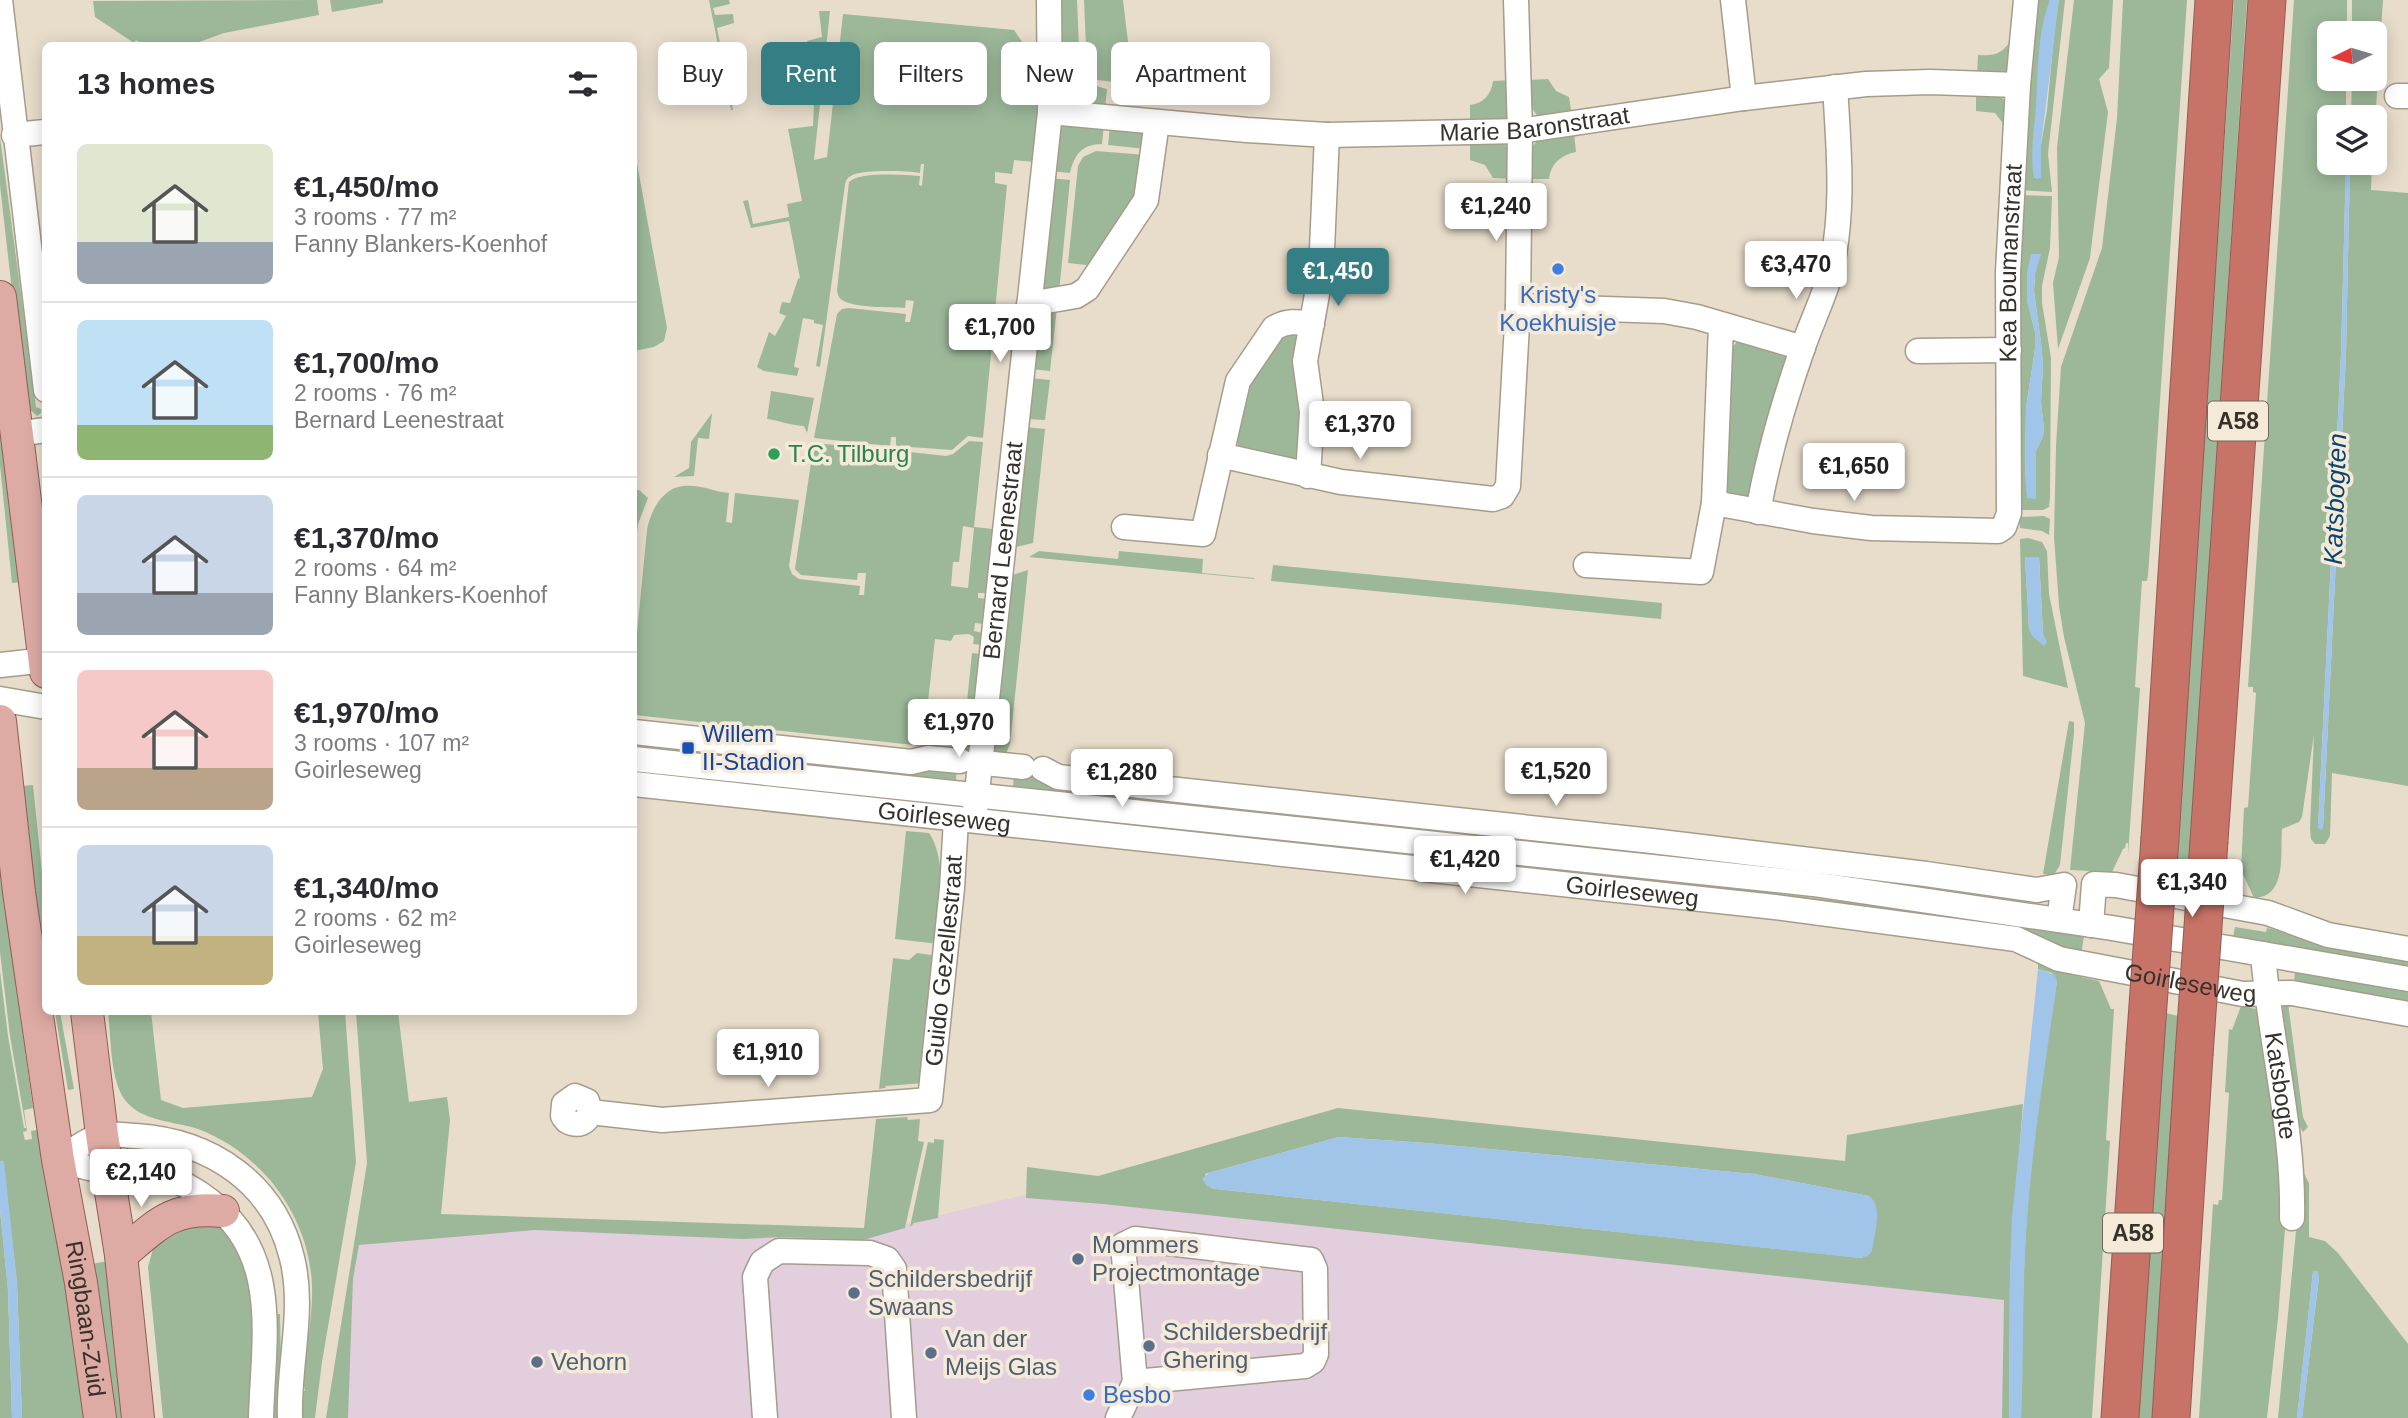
<!DOCTYPE html>
<html lang="en">
<head>
<meta charset="utf-8">
<style>
	body { margin:0; font-family:Helvetica,sans-serif; background:#f7f7f7; color:#2b2b33; height:100vh; display:flex; flex-direction:column; font-size:26px; white-space:nowrap }
	* { box-sizing:border-box; margin:0 }
	p { font-size:23px; color:#7c7c81 }
	.icon { flex:none; width:38px; height:38px; fill:none; stroke:currentColor; stroke-width:2; stroke-linecap:round; stroke-linejoin:round }
	.map { position:relative; flex:1; overflow:hidden }
	.panel { position:absolute; left:42px; top:42px; width:595px; height:973px; display:flex; flex-direction:column; background:#fff; border-radius:10px; box-shadow:0 4px 18px #0003 }
	.panel>* { flex:none }
	.banner { position:absolute; left:658px; top:42px; width:665px; height:63px; display:flex; gap:14px }
	.needle { width:46px; rotate:265deg }
	.buttons { position:absolute; left:2317px; top:21px; display:grid; gap:14px }
	.buttons a { display:grid; place-items:center; width:70px; height:70px; border-radius:10px; background:#fff; box-shadow:0 4px 18px #0003; font-size:35px }
	.price { position:absolute; translate:-50% -60px; padding:0 16px; border-radius:7px; background:#fff; color:#222; font-size:23px; line-height:46px; filter:drop-shadow(0 2px 4px #0008) }
	.price::after { content:''; position:absolute; left:50%; top:42px; width:21px; height:16px; margin-left:-10px; background:inherit; clip-path:polygon(0 0,100% 0,50% 100%) }
	.price.current { background:#357e83; color:#fff }
	ul { padding:0; list-style:none }
	li { display:flex; align-items:center; gap:21px; height:175px; padding:0 35px }
	li+li { border-top:2px solid #e1e1e2 }
	li span { display:grid; place-items:center; flex:none; width:196px; height:140px; border-radius:10px; color:#555 }
	li>.icon { margin-inline-start:auto }
	span .icon { width:84px; height:84px; fill:#fffc; stroke-width:1 }
	li b { font-size:30px }
	h2 { display:flex; justify-content:space-between; align-items:center; height:84px; padding:0 35px; font-size:30px }
	.pill { padding:0 24px; border-radius:10px; background:#fff; box-shadow:0 4px 18px #0003; font-size:24px; line-height:63px }
	.pill.current { background:#357e83; color:#fff }
	.map>svg:first-child { display:block }
	.industrial { fill:#e2cedd }
	.green { fill:#9cb899; fill-rule:evenodd }
	.water { fill:#a0c5e8 }
	.lines { fill:none; stroke-linecap:round; stroke-linejoin:round }
	.minor-casing { stroke:#a59c8b; stroke-width:27 }
	.major-casing { stroke:#945c52; stroke-width:34 }
	.highway-casing { stroke:#945c52; stroke-width:39 }
	.minor { stroke:#fff; stroke-width:24 }
	.major { stroke:#ddaba4; stroke-width:32 }
	.highway { stroke:#c77367; stroke-width:37 }
	.highway-bridge-casing { stroke:#945c52; stroke-width:39; stroke-linecap:butt }
	.highway-bridge { stroke:#c77367; stroke-width:37 }
	.shop-dot { fill:#3f7fe0; stroke:#f5ead8; stroke-width:2.5 }
	.leisure-dot { fill:#2e9e5b; stroke:#f5ead8; stroke-width:2.5 }
	.transit-dot { fill:#1a4fb4; stroke:#f5ead8; stroke-width:2.5 }
	.service-dot { fill:#5c6f8a; stroke:#f5ead8; stroke-width:2.5 }
	.labels { text-anchor:middle; stroke-width:7; stroke-linejoin:round; paint-order:stroke }
	.shield { fill:#f5ead8; stroke:#6f695f; stroke-width:2 }
	.shield-label { font-size:23px; font-weight:bold; fill:#36322b }
	.street-label { font-size:24px; fill:#36322b; stroke:#f5ead8 }
	.shop-label { font-size:24px; fill:#366cbe; stroke:#f5ead8 }
	.leisure-label { font-size:24px; fill:#27864d; stroke:#f5ead8; text-anchor:start }
	.transit-label { font-size:24px; fill:#164399; stroke:#f5ead8; text-anchor:start }
	.service-label { font-size:24px; fill:#4e5e75; stroke:#f5ead8; text-anchor:start }
	.water-label { font-size:26px; font-style:italic; fill:#094570; stroke:#f5ead8 }
</style>
</head>
<body>
<div class="map">
<svg width="2408" height="1418" viewBox="0 0 2408 1418">
	<rect width="100%" height="100%" fill="#e8ddcb"/>
	<!-- industrial -->
	<path class="industrial" d="M1033,1193L2021,1286L2016,1418H334L357,1244L535,1229L863,1237L936,1216Z"/>
	<!-- green -->
	<path class="green" d="M317,0L319,15L224,33L191,45H144L136,40L134,43L95,17L93,1Z
		M330,0H383V3L332,12Z
		M709,0H729L730,4L713,8L715,15L733,14L734,23L717,28L733,110H731Z
		M1057,0H1077L1080,70C1086,80 1095,87 1107,89L1105,109L1067,102L1061,94Z
		M1084,0H1123L1133,84L1097,80L1087,70Z
		M2034,0H2050L2042,31L2033,156V172L2041,177V145L2047,110L2056,13L2059,0H2065L2048,154L2052,192L2020,190Z
		M2074,0H2113L2109,68L2099,79L2108,112L2090,258L2058,349L2053,283L2059,257L2057,147Z
		M2123,0H2187L2152,519L2148,575L2147,581H2142L2135,687L2140,688L2128,854V843H2126L2125,848L2123,849L2112,872L2070,870L2085,723L2064,637L2059,606L2054,537L2056,445L2061,367L2102,248L2117,118Z
		M2234,0H2247L2189,865L2176,863Z
		M2294,0H2347V33H2329V79H2346V117H2329V163L2346,164L2341,354L2318,828H2323L2346,353L2350,163H2372L2371,190L2408,193V786L2332,773L2330,836L2325,844H2315L2311,839L2310,829L2314,734L2302,817L2299,822L2282,829C2280,852 2288,897 2254,898L2241,870L2244,808L2248,807L2256,693L2253,692V687H2248Z
		M2352,0H2383L2375,123V117H2351L2352,79H2375V33H2352Z
		M819,11H830L814,160L827,157L843,14L1014,30L1043,72L1035,162L1014,160L1012,174L995,172V183L1007,185L983,438L968,436L952,450L896,446V437H891L890,446L814,438L837,314L842,309L849,308L906,314L905,322H910L914,301L906,300L905,308C891,307 853,308 842,300C838,297 838,295 837,290L849,182C860,171 904,175 920,176L919,185L922,186L924,164H921L920,173C907,171 862,169 851,176C847,178 846,180 845,185L820,367L816,366L823,325L814,323V320L803,318L794,367L799,368L797,376L764,371L757,367L769,332L775,336L786,316L779,313L782,302L790,303L798,279L800,278L789,221L751,228L743,201L748,200L753,224L789,217L787,204L802,201L788,129L813,126L815,82L807,41L822,37Z
		M2012,38L2011,58L2006,72L1997,76L1977,75L1978,55C1995,56 2003,54 2012,38Z
		M1548,79L1556,91L1569,97L1572,117H1538L1530,105L1528,80Z
		M1512,80L1511,115L1505,122L1470,125V105C1484,103 1491,95 1493,81Z
		M1976,93C2013,94 2009,104 2007,135L2002,122L1995,113L1976,111Z
		M1065,124L1104,125L1102,144C1082,144 1074,155 1070,173L1050,171L1061,127Z
		M1110,125L1144,131L1146,149L1108,145Z
		M1574,133L1576,152C1561,155 1551,163 1549,179H1529L1532,147L1538,140Z
		M0,137L36,407L41,409V413L37,416L27,407L21,371L0,185Z
		M1470,141L1502,142L1509,148L1513,179L1493,178L1485,165L1470,160Z
		M634,147L667,328L664,341L654,347L634,351Z
		M1096,151L1146,155L1143,191L1096,266L1068,263L1078,166L1083,157Z
		M1050,178L1070,180L1059,293L1038,296Z
		M2020,195L2052,196L2050,248L2042,286V303L2051,358L2050,498L2049,507L2043,510H2022L2019,499ZM2041,254L2035,274L2034,291L2041,343L2043,365L2041,402L2044,429L2043,436L2036,451V498L2025,475L2026,408L2035,349V332L2027,300Z
		M1057,307L1050,371L1031,369L1036,310Z
		M1297,334L1299,335L1305,404L1299,456L1292,460L1240,448L1236,441L1245,390L1276,336Z
		M1749,340L1780,350L1787,357L1755,491L1748,498L1727,495L1723,486L1730,350L1737,342Z
		M1030,378L1050,380L1045,420L1026,419Z
		M771,391L814,398L807,433L804,426C788,425 781,421 767,419Z
		M0,399L23,582L12,583L0,465Z
		M712,413L709,439L698,438L694,476L674,477L689,468L691,442Z
		M1025,427L1045,429L1033,543L1012,548Z
		M969,441L983,442L974,527L993,529L987,593H978V598L986,599L983,624L975,623L974,631L983,633L981,645L973,644L974,637L969,634L954,635L951,641L935,639L923,746L634,715V664L647,530C650,512 662,488 683,486C701,484 711,491 729,493L726,522L732,523L735,493L799,500L789,566L792,574L799,579L860,586L859,595H864L866,573H858L857,580L801,575L795,569L814,443L877,449L876,458L881,459L882,449L946,456L953,454ZM963,526L974,528L968,588L951,586L953,562H959Z
		M634,489L639,490L648,498L638,524L634,562Z
		M2044,516L2050,519L2049,535L2042,531L2020,528L2019,517Z
		M2028,538L2042,542L2047,551L2049,594L2068,688L2023,676L2020,539ZM2025,557H2039L2043,634L2029,629Z
		M1039,551L1118,559L1119,551L1203,559L1202,573L1254,578L1255,579L1029,557Z
		M1273,565L1662,603L1661,619L1271,581Z
		M1028,570L1010,744L1006,754L992,752L1009,576Z
		M972,653L980,654L970,751L962,750Z
		M2069,721L2074,722V733L2060,865L2054,875L2043,874Z
		M836,764L957,767L956,780L845,769Z
		M1014,773L1032,774L1088,791L1079,794L1013,786Z
		M33,785L45,902V952L35,899L21,786Z
		M1125,795L1451,830L1450,833L1132,799Z
		M1115,821L1448,857L1447,866L1105,824Z
		M906,831L929,833C947,858 941,914 939,944L895,939Z
		M0,837L17,993L33,1108L24,1110L27,1131L23,1132L25,1140L32,1139L31,1131L37,1130L67,1287L87,1418H22L17,1283L3,1161L0,1162V971L8,1036L24,1128H26L10,1036L0,952Z
		M1452,857L1725,887L1927,912L1926,920L1451,866Z
		M1960,917L2084,936L2081,955L2044,939L1959,925Z
		M2235,927L2266,932L2267,928L2272,929L2319,945L2408,961V969L2233,937Z
		M917,953L938,956L924,1083L886,1086L885,1088L879,1089L893,958L909,960Z
		M2038,962L2072,975L2099,981L2111,1009H2114L2106,1140L2110,1141L2092,1418H2021C2022,1368 2022,1318 2024,1268C2028,1173 2040,1076 2057,982L2052,973L2038,969Z
		M2295,972L2408,992V1003L2294,982Z
		M2284,1002L2288,1003L2303,1117L2308,1127L2303,1132L2296,1120L2299,1164L2309,1183V1237L2325,1241L2338,1253L2408,1344V1418H2302L2319,1277L2313,1272L2297,1418H2278L2298,1210L2277,1008L2282,1009Z
		M2241,1006L2261,1010L2286,1216L2278,1318L2267,1418H2199L2213,1204L2218,1205L2219,1200H2222L2229,1093L2225,1092L2229,1029L2232,1030Z
		M55,1012H60L74,1089L68,1090Z
		M108,1012H151L161,1100L183,1108L312,1097L323,1069L318,1012H345L356,1162L322,1362L315,1418H300L302,1391H305L303,1380C306,1349 313,1316 312,1285C309,1216 262,1153 198,1129C174,1121 142,1122 125,1100C110,1080 111,1037 108,1012Z
		M356,1012H398L409,1102L447,1097L450,1120L441,1214L864,1228L876,1119L907,1117L908,1120L920,1119L918,1141L924,1142L905,1228L863,1240L781,1237L743,1239L535,1230L359,1245L353,1279L348,1418H326L367,1163Z
		M2166,1013L2178,1016L2152,1418H2139Z
		M2023,1104L2010,1271L2009,1418H2002L2004,1300L1103,1204L1026,1198L1027,1167L1098,1176L1338,1108L1845,1161L1847,1135ZM1339,1137L1426,1143L1754,1174L1869,1196L1862,1258L1216,1189L1211,1188L1205,1174Z
		M934,1139L944,1140L938,1218L914,1223L910,1227L928,1142L934,1143Z
		M0,1209L8,1290L12,1418H0Z
		M182,1223L219,1226L232,1236L255,1293L251,1418H163L148,1267L154,1245Z
		M108,1261L125,1418H114L92,1264Z
		M273,1314H280L282,1418H268Z"/>
	<!-- water -->
	<path class="water" d="M2050,0H2059L2041,145V177L2038,179L2034,178C2030,155 2034,130 2036,107C2038,72 2037,33 2050,0Z
		M2346,163H2350L2346,353L2323,828L2321,830L2318,828L2341,354Z
		M2031,254H2041L2035,274L2034,291L2041,343L2043,365L2041,402L2044,429L2043,436L2036,451V499L2027,498L2025,475L2026,408L2035,349V332L2027,300V272Z
		M2025,557H2039L2043,634L2047,642L2044,646L2032,636L2029,629Z
		M2038,969L2055,975L2057,982C2045,1067 2031,1151 2026,1236C2022,1297 2024,1357 2021,1418H2009L2010,1271L2012,1217Z
		M1339,1137L1426,1143L1754,1174L1869,1196C1884,1206 1874,1235 1872,1251L1868,1256L1859,1258L1216,1189L1207,1186L1202,1179L1209,1173Z
		M4,1161L17,1283L22,1418H12L8,1290L0,1209V1162Z
		M2313,1271H2318L2319,1277L2302,1418H2297Z"/>
	<g class="lines">
		<defs>
			<g id="minor">
				<path d="M0,0L46,390"/>
				<path d="M1733,0L1744,98"/>
				<path d="M2397,96H2408"/>
				<path id="s1" d="M1050,112L1247,130L1327,135L1520,131L1744,98L1866,84L1930,82L2018,85"/>
				<path d="M14,135L45,132"/>
				<path d="M1029,304L1076,296L1087,289L1146,200L1157,122"/>
				<path d="M1518,306L1664,311L1697,317L1803,348"/>
				<path d="M1918,351L2009,350"/>
				<path d="M15,434L46,430"/>
				<path d="M1220,455L1341,482L1493,499L1502,496L1508,486L1518,306L1520,131L1516,0"/>
				<path d="M1308,476L1312,412L1305,361L1321,272L1327,135"/>
				<path id="s2" d="M1714,503L1813,521L1871,528L1998,531L2004,527L2009,513L2008,272L2018,85L2026,0"/>
				<path d="M1758,512C1768,456 1784,401 1803,347C1811,324 1822,301 1829,278C1845,216 1839,150 1835,87"/>
				<path d="M1124,527L1203,534L1238,381L1274,328C1288,320 1297,322 1312,324"/>
				<path d="M1586,565L1701,572L1714,503L1721,325"/>
				<path d="M0,665L46,660"/>
				<path d="M0,699L46,707"/>
				<path d="M634,732L911,762L928,758L960,761"/>
				<path d="M634,759L1813,884L2112,928L2408,979"/>
				<path d="M975,762L1023,767"/>
				<path d="M1043,769L1058,777L1652,841L1926,874L2037,890L2064,885L2059,920"/>
				<path id="s3" d="M634,784L1775,907L2016,939L2059,959L2243,994L2292,993L2408,1014"/>
				<path id="s4" d="M975,811L1050,112L1049,0"/>
				<path d="M2091,925L2094,884L2116,885L2268,913L2328,935L2408,949"/>
				<path id="s5" d="M2263,954C2270,1043 2294,1129 2292,1218"/>
				<path id="s6" d="M590,1112L587,1101L575,1096L564,1104L563,1116L567,1121C578,1127 587,1123 590,1112L662,1120L930,1100L952,888L956,820"/>
				<path d="M58,1160C69,1153 92,1136 104,1135C114,1133 126,1136 136,1136C211,1141 274,1183 292,1258C305,1310 288,1366 290,1418"/>
				<path d="M58,1160C75,1164 92,1170 110,1172C127,1174 146,1172 163,1176C180,1181 196,1190 210,1201C282,1255 263,1340 261,1418"/>
				<path d="M765,1418L755,1277L762,1262L779,1251L870,1253L887,1259L894,1269L904,1418"/>
				<path d="M1118,1418L1135,1382L1123,1245L1135,1239L1311,1260L1315,1269L1316,1354L1313,1361L1305,1366L1135,1382"/>
			</g>
			<g id="major">
				<path d="M0,297L46,672"/>
				<path id="s7" d="M0,721L19,892L58,1160L81,1283L100,1418"/>
				<path d="M87,1012L102,1135L121,1255L138,1418"/>
				<path d="M121,1255C158,1224 172,1206 223,1211"/>
			</g>
			<path id="highway" d="M2160,838L2214,0
				M2209,841L2267,0
				M2120,1418L2145,1047
				M2171,1418L2194,1055"/>
		</defs>
		<!-- minor casing -->
		<use href="#minor" class="minor-casing"/>
		<!-- major casing -->
		<use href="#major" class="major-casing"/>
		<!-- highway casing -->
		<use href="#highway" class="highway-casing"/>
		<!-- minor -->
		<use href="#minor" class="minor"/>
		<!-- major -->
		<use href="#major" class="major"/>
		<!-- highway -->
		<use href="#highway" class="highway"/>
		<defs>
			<path id="highway-bridge" d="M2145,1047L2160,838
				M2194,1055L2209,841"/>
		</defs>
		<!-- highway-bridge casing -->
		<use href="#highway-bridge" class="highway-bridge-casing"/>
		<!-- highway-bridge -->
		<use href="#highway-bridge" class="highway-bridge"/>
	</g>
	<!-- markers -->
	<g class="shop-dot">
		<circle cx="1558" cy="269" r="7"/>
		<circle cx="1089" cy="1395" r="7"/>
	</g>
	<circle class="leisure-dot" cx="774" cy="454" r="7"/>
	<rect class="transit-dot" x="681" y="741" width="14" height="14" rx="3.5"/>
	<g class="service-dot">
		<circle cx="1078" cy="1259" r="7"/>
		<circle cx="854" cy="1293" r="7"/>
		<circle cx="1149" cy="1346" r="7"/>
		<circle cx="931" cy="1353" r="7"/>
		<circle cx="537" cy="1362" r="7"/>
	</g>
	<g class="labels">
		<!-- shield labels -->
		<g class="shield">
			<rect x="2208" y="401.5" width="60" height="39" rx="5"/>
			<rect x="2103" y="1213.5" width="60" height="39" rx="5"/>
		</g>
		<g class="shield-label">
			<text x="2238" y="429">A58</text>
			<text x="2133" y="1241">A58</text>
		</g>
		<!-- street labels -->
		<g class="street-label">
			<text dy="8" stroke="none"><textPath href="#s1" startOffset="486">Marie Baronstraat</textPath></text>
			<text dy="8" stroke="none"><textPath href="#s2" startOffset="558">Kea Boumanstraat</textPath></text>
			<text dy="8" stroke="none"><textPath href="#s4" startOffset="262">Bernard Leenestraat</textPath></text>
			<text dy="8" stroke="none"><textPath href="#s3" startOffset="312">Goirleseweg</textPath></text>
			<text dy="8" stroke="none"><textPath href="#s3" startOffset="1004">Goirleseweg</textPath></text>
			<text dy="8" stroke="none"><textPath href="#s6" startOffset="567">Guido Gezellestraat</textPath></text>
			<text dy="8" stroke="none"><textPath href="#s3" startOffset="1572">Goirleseweg</textPath></text>
			<text dy="8" stroke="none"><textPath href="#s5" startOffset="133">Katsbogte</textPath></text>
			<text dy="8" stroke="none"><textPath href="#s7" startOffset="604">Ringbaan-Zuid</textPath></text>
		</g>
		<!-- shop labels -->
		<g class="shop-label">
			<text x="1558" y="303">Kristy's<tspan x="1558" dy="28">Koekhuisje</tspan></text>
			<text x="1103" y="1403" text-anchor="start">Besbo</text>
		</g>
		<!-- leisure labels -->
		<g class="leisure-label">
			<text x="788" y="462">T.C. Tilburg</text>
		</g>
		<!-- transit labels -->
		<g class="transit-label">
			<text x="702" y="742">Willem<tspan x="702" dy="28">II-Stadion</tspan></text>
		</g>
		<!-- service labels -->
		<g class="service-label">
			<text x="1092" y="1253">Mommers<tspan x="1092" dy="28">Projectmontage</tspan></text>
			<text x="868" y="1287">Schildersbedrijf<tspan x="868" dy="28">Swaans</tspan></text>
			<text x="1163" y="1340">Schildersbedrijf<tspan x="1163" dy="28">Ghering</tspan></text>
			<text x="945" y="1347">Van der<tspan x="945" dy="28">Meijs Glas</tspan></text>
			<text x="551" y="1370">Vehorn</text>
		</g>
		<!-- water labels -->
		<g class="water-label">
			<text transform="translate(2335 499) rotate(-88)" y="9">Katsbogten</text>
		</g>
	</g>
</svg>
<div class="buttons">
<a><svg class="needle" viewBox="-14 -14 28 28"><path d="M0-13l5 13h-10z" fill="#e53935"/><path d="M0 13l5-13h-10z" fill="#7c7c81"/></svg></a>
<a><svg class="icon" aria-label="layers" viewBox="0 0 24 24"><path d="M12 4l9 5-9 5-9-5zM3 14l9 5 9-5"/></svg></a>
</div>
<b class="price" style="left:1496px;top:243px">€1,240</b>
<b class="price" style="left:1796px;top:301px">€3,470</b>
<b class="price current" style="left:1338px;top:308px">€1,450</b>
<b class="price" style="left:1000px;top:364px">€1,700</b>
<b class="price" style="left:1360px;top:461px">€1,370</b>
<b class="price" style="left:1854px;top:503px">€1,650</b>
<b class="price" style="left:959px;top:759px">€1,970</b>
<b class="price" style="left:1556px;top:808px">€1,520</b>
<b class="price" style="left:1122px;top:809px">€1,280</b>
<b class="price" style="left:1465px;top:896px">€1,420</b>
<b class="price" style="left:2192px;top:919px">€1,340</b>
<b class="price" style="left:768px;top:1089px">€1,910</b>
<b class="price" style="left:141px;top:1209px">€2,140</b>
<div class="banner">
<a class="pill">Buy</a>
<a class="pill current">Rent</a>
<a class="pill">Filters</a>
<a class="pill">New</a>
<a class="pill">Apartment</a>
</div>
<section class="panel">
<h2>13 homes<svg class="icon" aria-label="filters" viewBox="0 0 24 24"><path d="M4 7h16M4 17h16"/><circle cx="9" cy="7" r="2"/><circle cx="15" cy="17" r="2"/></svg></h2>
<ul>
<li><span style="background:linear-gradient(#dfe7d0 70%,#9aa5b1 0)"><svg class="icon" aria-label="home" viewBox="0 0 24 24"><path d="M3 11l9-7 9 7M6 9v11h12V9"/></svg></span><div><b>€1,450/mo</b><p>3 rooms · 77 m²</p><p>Fanny Blankers-Koenhof</p></div></li>
<li><span style="background:linear-gradient(#bfe0f5 75%,#8fb573 0)"><svg class="icon" aria-label="home" viewBox="0 0 24 24"><path d="M3 11l9-7 9 7M6 9v11h12V9"/></svg></span><div><b>€1,700/mo</b><p>2 rooms · 76 m²</p><p>Bernard Leenestraat</p></div></li>
<li><span style="background:linear-gradient(#c9d6e8 70%,#9aa5b1 0)"><svg class="icon" aria-label="home" viewBox="0 0 24 24"><path d="M3 11l9-7 9 7M6 9v11h12V9"/></svg></span><div><b>€1,370/mo</b><p>2 rooms · 64 m²</p><p>Fanny Blankers-Koenhof</p></div></li>
<li><span style="background:linear-gradient(#f6c9c9 70%,#b9a48a 0)"><svg class="icon" aria-label="home" viewBox="0 0 24 24"><path d="M3 11l9-7 9 7M6 9v11h12V9"/></svg></span><div><b>€1,970/mo</b><p>3 rooms · 107 m²</p><p>Goirleseweg</p></div></li>
<li><span style="background:linear-gradient(#c9d6e8 65%,#c2b280 0)"><svg class="icon" aria-label="home" viewBox="0 0 24 24"><path d="M3 11l9-7 9 7M6 9v11h12V9"/></svg></span><div><b>€1,340/mo</b><p>2 rooms · 62 m²</p><p>Goirleseweg</p></div></li>
</ul>
</section>
</div>
</body>
</html>
